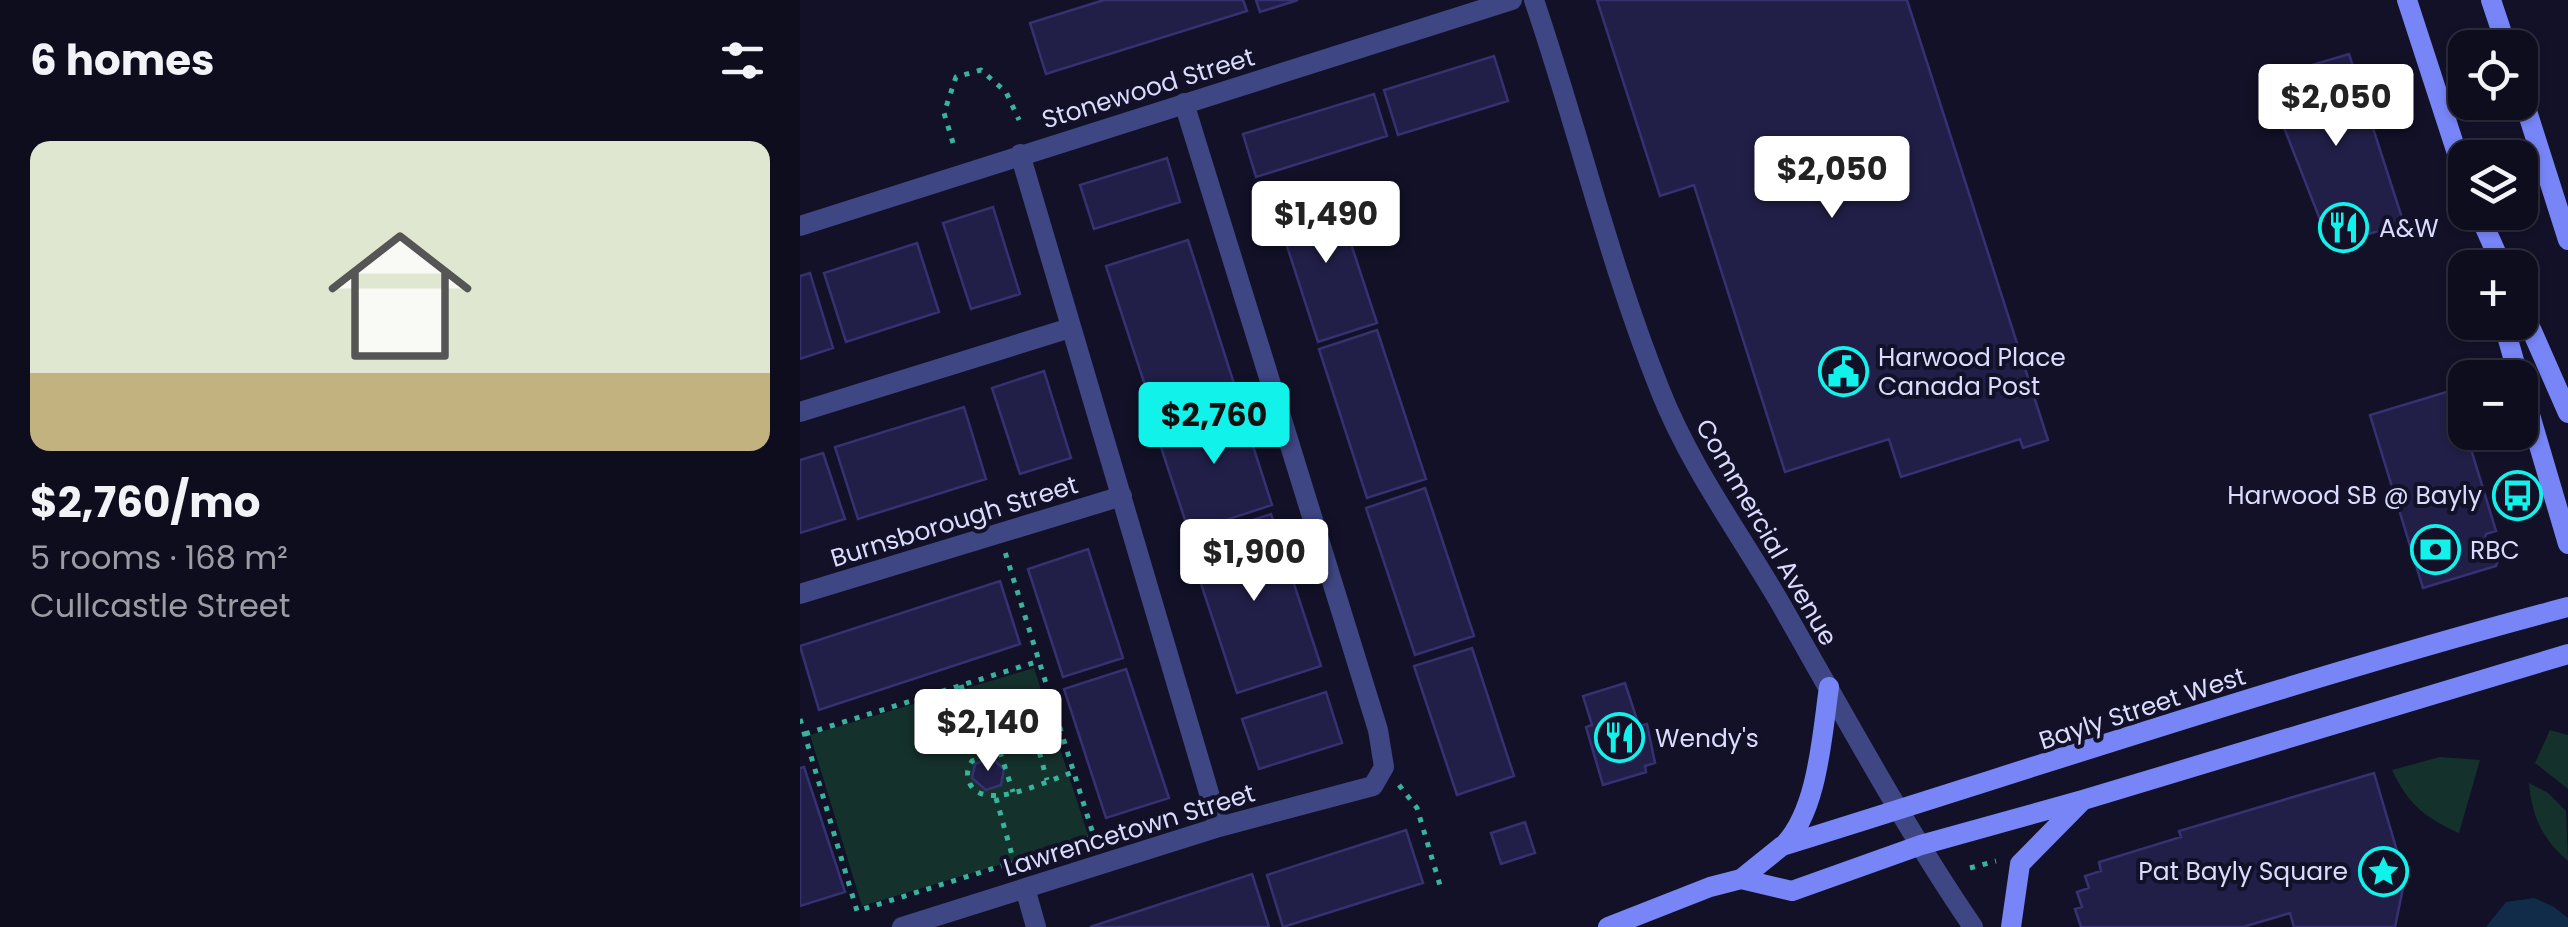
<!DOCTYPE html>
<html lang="en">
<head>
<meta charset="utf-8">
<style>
	body { margin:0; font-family:Poppins,sans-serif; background:#171627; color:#f1f3f6; height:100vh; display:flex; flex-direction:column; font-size:38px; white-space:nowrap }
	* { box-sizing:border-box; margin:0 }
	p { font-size:32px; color:#9b9ca4 }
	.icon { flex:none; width:55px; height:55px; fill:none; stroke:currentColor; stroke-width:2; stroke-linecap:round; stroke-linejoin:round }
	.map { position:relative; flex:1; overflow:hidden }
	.drawer { display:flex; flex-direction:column; background:#0e0d1e; width:800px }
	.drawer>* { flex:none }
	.controls { position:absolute; left:1648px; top:30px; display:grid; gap:20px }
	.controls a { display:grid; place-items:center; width:90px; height:90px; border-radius:20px; background:#0e0d1e; box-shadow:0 2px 8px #0004,0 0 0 2px #2e2d3c; font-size:50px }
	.price { position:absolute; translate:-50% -85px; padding:0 22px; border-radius:10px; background:#fff; color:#222; font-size:32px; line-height:65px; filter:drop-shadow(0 2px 5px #0008) }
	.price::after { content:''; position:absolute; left:50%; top:60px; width:30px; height:22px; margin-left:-15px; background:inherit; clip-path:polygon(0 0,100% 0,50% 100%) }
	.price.active { background:#11f2ea; color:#111 }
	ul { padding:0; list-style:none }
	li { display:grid; align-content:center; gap:20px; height:530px; padding:0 30px }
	li span { display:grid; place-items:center; height:310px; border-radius:20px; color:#555 }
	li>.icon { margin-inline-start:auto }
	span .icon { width:180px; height:180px; fill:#fffc; stroke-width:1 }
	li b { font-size:42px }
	h2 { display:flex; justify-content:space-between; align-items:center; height:120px; padding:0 30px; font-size:42px }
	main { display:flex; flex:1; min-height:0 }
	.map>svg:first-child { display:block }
	.green { fill:#15312c }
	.water { fill:#102c48 }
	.building { fill:#211f48; stroke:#363272; stroke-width:2.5 }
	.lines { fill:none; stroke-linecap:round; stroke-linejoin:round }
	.path { stroke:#37b49b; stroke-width:5; stroke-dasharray:5 8; stroke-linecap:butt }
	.minor { stroke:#3f4684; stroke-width:20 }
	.secondary { stroke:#7785f7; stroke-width:20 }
	.labels { text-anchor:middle; stroke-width:8; stroke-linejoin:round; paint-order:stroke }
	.street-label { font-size:25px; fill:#dadbfd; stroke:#121128 }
	.poi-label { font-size:25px; fill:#dadbfd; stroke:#121128; text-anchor:start }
</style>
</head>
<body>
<main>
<section class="drawer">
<h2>6 homes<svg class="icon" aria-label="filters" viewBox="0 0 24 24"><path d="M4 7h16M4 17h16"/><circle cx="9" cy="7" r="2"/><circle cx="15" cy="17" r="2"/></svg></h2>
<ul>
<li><span style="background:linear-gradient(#dfe7d0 75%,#c2b280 0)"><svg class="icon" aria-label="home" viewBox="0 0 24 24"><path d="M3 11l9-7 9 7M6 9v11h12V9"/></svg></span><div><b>$2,760/mo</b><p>5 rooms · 168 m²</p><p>Cullcastle Street</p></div></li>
</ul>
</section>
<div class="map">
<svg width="1768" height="927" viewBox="0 0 1768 927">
	<rect width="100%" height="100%" fill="#121128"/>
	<!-- green -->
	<path class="green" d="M234,668L289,838L62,906L10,735Z
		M1750,730L1768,735V789L1735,763Z
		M1640,757L1680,760L1659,833C1625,818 1608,804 1592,770Z
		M1729,783L1748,793L1766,811L1768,861C1742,838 1732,817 1729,783Z"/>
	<!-- water -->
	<path class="water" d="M1734,898L1754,907L1768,918V927H1686L1706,902Z"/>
	<!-- building -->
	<path class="building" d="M304,0H443L447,11L246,74L230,23Z
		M456,0H498L460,12Z
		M797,0H1107L1248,440L1223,448L1220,439L1101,477L1089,439L985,472L894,185L860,196Z
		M1549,54L1604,224L1530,245L1465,79Z
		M694,56L708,101L598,135L584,90Z
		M574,94L587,136L456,177L443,134Z
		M367,158L380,202L294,229L280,185Z
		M533,189L577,323L518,342L475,209Z
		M193,207L220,294L171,309L143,223Z
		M388,240L437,393L356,419L306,266Z
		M117,243L139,312L46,342L24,273Z
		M10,273L33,348L0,359V276Z
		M577,330L626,479L567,498L519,349Z
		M244,371L271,458L220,474L192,388Z
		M1653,390L1696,531L1686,534L1683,545L1701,551L1696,566L1623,588L1570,415Z
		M439,402L472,505L389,532L355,429Z
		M164,407L186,479L58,519L35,447Z
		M23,453L45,519L0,533V460Z
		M625,488L674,636L615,655L566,508Z
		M471,514L521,666L437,693L387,541Z
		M288,549L323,658L263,677L228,569Z
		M200,581L220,644L19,710L0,646Z
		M672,648L714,776L657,795L614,666Z
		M326,669L369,798L306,818L264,689Z
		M825,683L839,726L847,724L855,763L845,766L846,772L803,785L786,727L792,725L783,696Z
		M526,692L542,743L459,769L442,719Z
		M192,758L204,769L201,785L186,790L172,778L175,764Z
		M4,767L45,892L0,906V768Z
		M1574,773L1605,878L1595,927H1494L1490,913L1443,927H1281L1275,909L1282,907L1277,892L1289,888L1285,876L1301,871L1299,862L1381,837L1379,831Z
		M725,822L735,853L701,864L691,833Z
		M606,830L623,883L483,927L467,875Z
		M452,874L469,927H290Z"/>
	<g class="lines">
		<!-- path -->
		<path class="path" d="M153,143L144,113L156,77L181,70L206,92L219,120
			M188,502L192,513
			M161,685L182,758
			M0,719L57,911L294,837L205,552
			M261,732L172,761C167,769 166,775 170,784C185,813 250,779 274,772
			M5,734L239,661
			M236,740L247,780
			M200,752L213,792
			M599,785L617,808L642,892
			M196,798L214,862
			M1170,868L1196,861"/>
		<!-- minor -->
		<path class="minor" d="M734,0C778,129 809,263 860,390C890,466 938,531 979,601C1042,711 1102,823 1173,927
			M220,154L419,827
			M0,226L712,0
			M0,412L270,328
			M0,594L322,496
			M225,888L236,927
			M102,927L419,827L573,786L584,767L578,730L384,103"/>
		<!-- secondary -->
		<path class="secondary" d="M1607,0L1665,178
			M1691,0L1707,48
			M1720,89L1768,240
			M1678,212L1703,268
			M1720,304L1768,413
			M1703,322L1719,378
			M1720,381L1768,544
			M983,846C1018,811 1022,735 1029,687
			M941,879L982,846C1243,765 1504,677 1768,607
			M808,927L910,887L941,879L992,891L1121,845L1283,800L1768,654
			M1211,927L1220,864L1283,800"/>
	</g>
	<!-- icons -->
	<defs>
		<symbol id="restaurant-ring" viewBox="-11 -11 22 22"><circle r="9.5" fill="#121128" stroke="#11f2ea" stroke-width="1.5"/><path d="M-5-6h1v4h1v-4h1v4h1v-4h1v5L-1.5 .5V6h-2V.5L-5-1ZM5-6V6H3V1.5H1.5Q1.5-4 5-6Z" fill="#11f2ea"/></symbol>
		<symbol id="civic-ring" viewBox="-11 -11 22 22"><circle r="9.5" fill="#121128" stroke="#11f2ea" stroke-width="1.5"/><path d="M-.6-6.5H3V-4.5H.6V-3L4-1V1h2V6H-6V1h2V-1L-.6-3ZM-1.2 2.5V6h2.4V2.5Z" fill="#11f2ea"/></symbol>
		<symbol id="bus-ring" viewBox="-11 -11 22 22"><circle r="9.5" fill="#121128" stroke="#11f2ea" stroke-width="1.5"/><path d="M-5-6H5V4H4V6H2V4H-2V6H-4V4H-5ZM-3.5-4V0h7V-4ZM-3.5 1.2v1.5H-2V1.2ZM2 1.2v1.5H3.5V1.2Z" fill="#11f2ea"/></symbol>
		<symbol id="bank-ring" viewBox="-11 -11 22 22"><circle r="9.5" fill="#121128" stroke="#11f2ea" stroke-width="1.5"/><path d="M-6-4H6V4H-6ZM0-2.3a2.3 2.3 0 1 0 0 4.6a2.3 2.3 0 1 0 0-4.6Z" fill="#11f2ea"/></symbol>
		<symbol id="sight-ring" viewBox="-11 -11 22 22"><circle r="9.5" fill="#121128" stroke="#11f2ea" stroke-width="1.5"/><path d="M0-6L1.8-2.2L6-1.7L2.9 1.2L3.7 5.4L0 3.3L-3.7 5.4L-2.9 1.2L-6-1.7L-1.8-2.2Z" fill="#11f2ea"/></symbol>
	</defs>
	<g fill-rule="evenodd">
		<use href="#restaurant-ring" x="1516" y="200" width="55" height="55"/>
		<use href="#civic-ring" x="1016" y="344" width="55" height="55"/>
		<use href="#bus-ring" x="1690" y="468" width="55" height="55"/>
		<use href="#bank-ring" x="1608" y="522" width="55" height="55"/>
		<use href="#restaurant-ring" x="792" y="710" width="55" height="55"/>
		<use href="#sight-ring" x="1556" y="844" width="55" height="55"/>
	</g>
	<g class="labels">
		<!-- street labels -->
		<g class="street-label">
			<text transform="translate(348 88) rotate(-17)" y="9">Stonewood Street</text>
			<text transform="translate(154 521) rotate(-17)" y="9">Burnsborough Street</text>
			<text transform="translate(967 532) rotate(60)" y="9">Commercial Avenue</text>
			<text transform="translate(1342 708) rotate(-18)" y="9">Bayly Street West</text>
			<text transform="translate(329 830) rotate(-17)" y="9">Lawrencetown Street</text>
		</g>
		<!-- poi labels -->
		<g class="poi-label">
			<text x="1579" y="237">A&amp;W</text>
			<text x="1078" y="366">Harwood Place<tspan x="1078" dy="29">Canada Post</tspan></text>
			<text x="1682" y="504" text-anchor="end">Harwood SB @ Bayly</text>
			<text x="1670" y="559">RBC</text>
			<text x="855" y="747">Wendy's</text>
			<text x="1548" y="880" text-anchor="end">Pat Bayly Square</text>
		</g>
	</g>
</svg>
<div class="controls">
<a><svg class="icon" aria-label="locate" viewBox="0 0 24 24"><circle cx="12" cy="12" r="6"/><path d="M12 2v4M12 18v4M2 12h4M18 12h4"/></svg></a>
<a><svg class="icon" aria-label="layers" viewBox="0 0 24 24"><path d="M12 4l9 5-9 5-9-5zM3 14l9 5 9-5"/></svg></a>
<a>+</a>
<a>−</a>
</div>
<b class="price" style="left:1536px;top:149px">$2,050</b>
<b class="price" style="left:1032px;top:221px">$2,050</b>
<b class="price" style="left:526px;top:266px">$1,490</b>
<b class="price active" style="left:414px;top:467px">$2,760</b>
<b class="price" style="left:454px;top:604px">$1,900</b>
<b class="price" style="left:188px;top:774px">$2,140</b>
</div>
</main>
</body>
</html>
